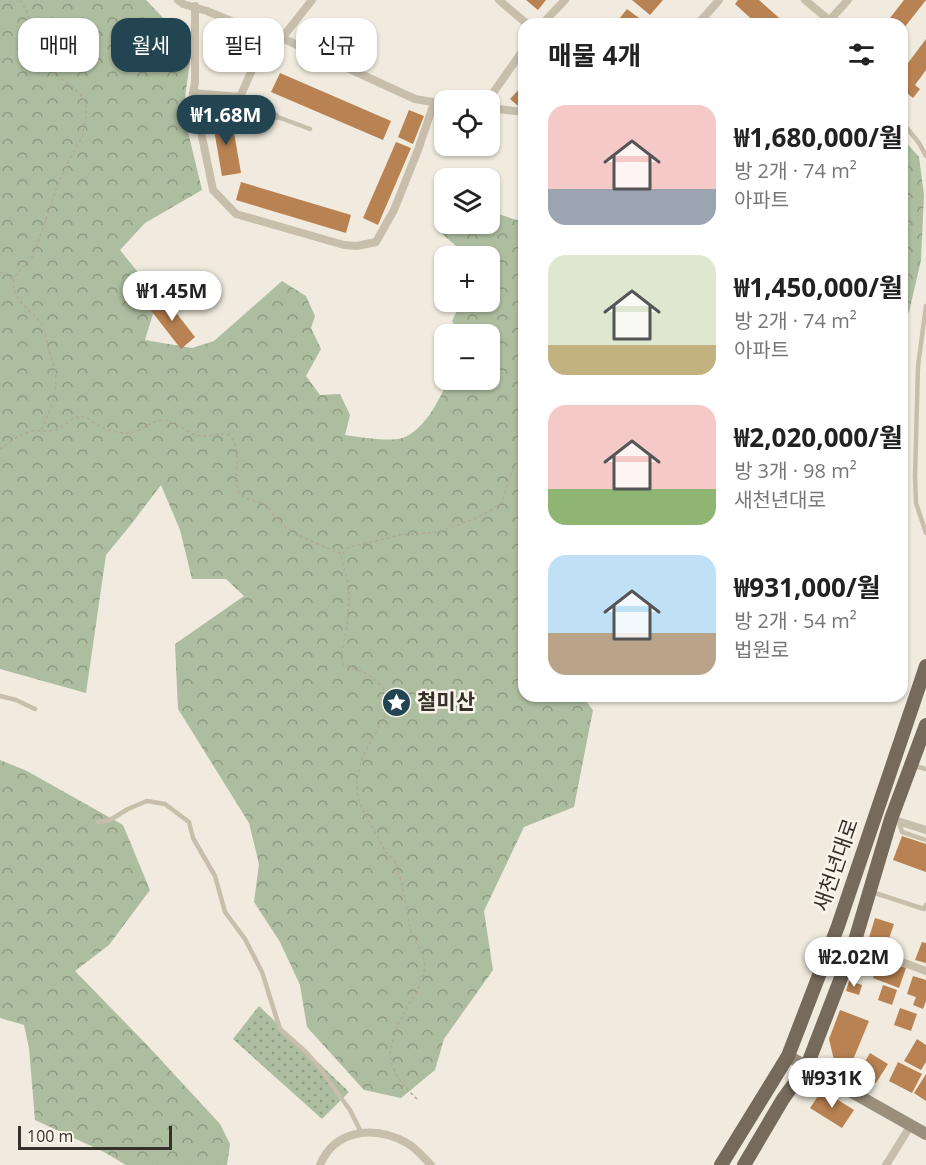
<!DOCTYPE html>
<html lang="ko">
<head>
<meta charset="utf-8">
<style>
	body { margin:0; font-family:"Open Sans","Noto Sans KR",sans-serif; background:#f2f2f2; color:#222; height:100vh; display:flex; flex-direction:column; font-size:22px; white-space:nowrap }
	* { box-sizing:border-box; margin:0 }
	p { font-size:20px; color:#767676 }
	.icon { flex:none; width:33px; height:33px; fill:none; stroke:currentColor; stroke-width:2; stroke-linecap:round; stroke-linejoin:round }
	.map { position:relative; flex:1; overflow:hidden }
	.drawer { position:absolute; left:518px; top:18px; width:390px; height:684px; display:flex; flex-direction:column; background:#fff; border-radius:18px; box-shadow:0 2px 4px #0004 }
	.drawer>* { flex:none }
	.guide { position:absolute; left:18px; top:18px; width:410px; height:54px; display:flex; gap:12px }
	.buttons { position:absolute; left:434px; top:90px; display:grid; gap:12px }
	.buttons a { display:grid; place-items:center; width:66px; height:66px; border-radius:12px; background:#fff; box-shadow:0 2px 4px #0004; font-size:30px }
	.scale { position:absolute; left:18px; bottom:15px; width:154px; box-sizing:border-box; padding-left:6px; border:3px solid #353029; border-top:0; font-size:16px; line-height:21px; white-space:nowrap; color:#353029; -webkit-text-stroke:4px #f8f4ea; paint-order:stroke }
	.price { position:absolute; translate:-50% -51px; padding:0 14px; border-radius:21px; background:#fff; color:#222; font-size:20px; line-height:39px; filter:drop-shadow(0 2px 3px #0008) }
	.price::after { content:''; position:absolute; left:50%; top:36px; width:18px; height:14px; margin-left:-9px; background:inherit; clip-path:polygon(0 0,100% 0,50% 100%) }
	.price.selected { background:#234552; color:#fff }
	ul { padding:0; list-style:none }
	li { display:flex; align-items:center; gap:18px; height:150px; padding:0 30px }
	li span { display:grid; place-items:center; flex:none; width:168px; height:120px; border-radius:18px; color:#555 }
	li>.icon { margin-inline-start:auto }
	span .icon { width:72px; height:72px; fill:#fffc; stroke-width:1 }
	li b { font-size:26px }
	h2 { display:flex; justify-content:space-between; align-items:center; height:72px; padding:0 30px; font-size:26px }
	.chip { padding:0 21px; border-radius:18px; background:#fff; box-shadow:0 2px 4px #0004; font-size:21px; line-height:54px }
	.chip.selected { background:#234552; color:#fff }
	.map>svg:first-child { display:block }
	.grass { fill:url(#grass-dots) }
	.forest { fill:url(#forest-crowns) }
	.building { fill:#b98252 }
	.lines { fill:none; stroke-linecap:round; stroke-linejoin:round }
	.path { stroke:#b2a895; stroke-width:1.5; stroke-dasharray:3 3; stroke-linecap:butt }
	.lane { stroke:#c7beab; stroke-width:4.5 }
	.street { stroke:#c7beab; stroke-width:8 }
	.secondary { stroke:#9a8e7d; stroke-width:12 }
	.primary { stroke:#766a5c; stroke-width:14 }
	.labels { text-anchor:middle; stroke-width:5; stroke-linejoin:round; paint-order:stroke }
	.poi-label { font-size:21px; font-weight:bold; fill:#353029; stroke:#f8f4ea; text-anchor:start }
	.street-label { font-size:21px; fill:#353029; stroke:#f8f4ea }
</style>
</head>
<body>
<div class="map">
<svg width="926" height="1165" viewBox="0 0 926 1165">
	<defs>
		<pattern id="grass-dots" width="8" height="8" patternUnits="userSpaceOnUse" patternTransform="scale(1.5)"><rect width="8" height="8" fill="#adbd9f"/><path d="M2 2h.1M6 6h.1" fill="none" stroke="#8e9a82" stroke-width="1.8" stroke-linecap="round"/></pattern>
		<pattern id="forest-crowns" width="20" height="18" patternUnits="userSpaceOnUse" patternTransform="scale(1.5)"><rect width="20" height="18" fill="#adbd9f"/><path d="M2 6a3 3 0 1 1 6 0M12 15a3 3 0 1 1 6 0" fill="none" stroke="#8e9a82"/></pattern>
	</defs>
	<rect width="100%" height="100%" fill="#f0ebde"/>
	<!-- grass -->
	<path class="grass" d="M259,1006L349,1092L322,1119L233,1039Z"/>
	<!-- forest -->
	<path class="forest" d="M0,0H146L168,23L190,62L183,111L202,190L145,223L120,250L158,297L145,340L192,348L214,341L282,281L306,296L315,316L311,328L321,349L306,376L320,395L340,394L350,415L345,435C362,437 381,441 398,439C422,435 439,401 448,380H489V334H459L452,321L461,302H489V256H464V253L440,232L444,224H489V211L523,222L524,696H582L593,710L574,807L524,827L484,911L493,970L444,1039L435,1070L401,1098L364,1090L307,1027L300,985L280,942L254,902L259,864L249,823L178,709L175,644L244,596L226,579H192L180,530L161,485L129,527L106,555L86,693L0,669Z
		M902,138L919,157L924,195L921,260L909,312L902,319Z
		M0,760L27,771L123,825L150,890L109,945L75,971L148,1046L220,1124L230,1144L227,1165H126L104,1152L35,1120L29,1048L24,1025L0,1018Z"/>
	<!-- building -->
	<path class="building" d="M526,0H546L538,10Z
		M632,0H663L650,15Z
		M738,0H759L786,24H757L735,4Z
		M904,0H926L904,28L902,27V24H898L890,18Z
		M627,9L643,21L640,24H615Z
		M926,39V70L915,85L920,89L913,98L902,89V71Z
		M280,73L391,121L383,140L271,92Z
		M524,84V111L510,99Z
		M409,110L424,116L413,144L398,137Z
		M231,115L241,173L222,176L212,118Z
		M396,142L411,148L378,225L363,218Z
		M241,182L351,215L346,233L236,200Z
		M163,296L195,337L181,349L149,308Z
		M902,836L926,844V872L893,860Z
		M875,918L894,924L886,947L868,941Z
		M922,942L926,943V963L915,960Z
		M880,959L906,968L899,988L873,978Z
		M913,976L926,980V1001L923,1009L913,1005L916,997L907,994Z
		M849,981L862,985L859,995L846,991Z
		M883,985L897,990L892,1005L878,1000Z
		M900,1008L917,1014L911,1031L894,1025Z
		M840,1010L869,1021L850,1067L834,1060L829,1039Z
		M917,1039L926,1045V1062L921,1070L904,1061Z
		M870,1053L888,1064L876,1083L858,1073Z
		M898,1062L922,1074L912,1093L889,1081Z
		M926,1074V1101L914,1093Z
		M822,1090L854,1110L842,1128L810,1108Z"/>
	<g class="lines">
		<!-- path -->
		<path class="path" d="M20,0L27,12L47,63L55,73L80,94L84,100L86,107V118L82,137L68,162L57,187L34,254C30,262 15,273 14,279C10,301 33,310 42,325C46,332 46,340 48,347C50,355 53,362 55,369C58,392 51,412 40,431
			M0,272L13,279
			M0,449C10,442 20,434 32,431C40,430 48,432 55,430C65,427 74,414 84,417C89,418 92,422 96,424C105,430 117,433 127,433C141,433 149,421 162,420C174,420 184,431 196,435C206,438 217,433 228,434C244,448 233,471 237,488C239,500 255,499 264,505C272,510 276,519 283,525C300,538 323,546 342,554
			M417,1099L403,1085L396,1074L391,1063L390,1053L397,1026L410,1002L416,995L424,973L425,964L423,956L411,932L402,884L396,864L394,859L387,854L377,836L361,806L357,793V780L362,758L387,712C393,696 380,681 365,673C358,669 350,669 343,664L341,655L347,627L349,600L348,582L341,558L345,550L350,547L400,535L439,532L476,518L493,509L501,503L511,474L524,451"/>
		<!-- lane -->
		<path class="lane" d="M275,116L310,129
			M902,122L919,143L926,156
			M926,306L918,366L915,476L916,503L926,533
			M0,696L16,700L35,709
			M912,768L919,767L926,769
			M98,822L110,820L128,809L147,801L165,804L189,822L193,838L215,876L225,912L245,939L262,972L280,1029L306,1052L318,1066L350,1110L361,1132
			M899,822L902,832L926,840
			M872,892L924,909L926,905"/>
		<!-- street -->
		<path class="street" d="M178,0L183,4L207,11L267,36L282,38L415,99L444,104
			M499,0L527,24
			M805,0L829,20
			M195,6V82L193,93L213,190L236,214L344,245L357,246L376,242L394,210L418,150L434,103
			M542,24L565,0
			M698,24L719,0
			M826,24L848,0
			M267,36L240,97L275,116
			M282,38L312,0
			M193,93L240,97
			M488,100L524,49
			M489,108L524,112
			M891,819L926,830
			M854,944L926,971
			M320,1165C335,1129 375,1125 407,1143C416,1148 424,1158 431,1165
			M886,1165L911,1125"/>
		<!-- secondary -->
		<path class="secondary" d="M788,1056L926,1134"/>
		<!-- primary -->
		<path class="primary" d="M721,1165L788,1056L838,926L926,666
			M744,1165L783,1099L807,1066L854,944L891,819L926,725"/>
	</g>
	<!-- icons -->
	<defs>
		<symbol id="sight-disc" viewBox="-11 -11 22 22"><circle r="9.5" fill="#234552" stroke="#f8f4ea"/><path d="M0-6L1.8-2.2L6-1.7L2.9 1.2L3.7 5.4L0 3.3L-3.7 5.4L-2.9 1.2L-6-1.7L-1.8-2.2Z" fill="#fff"/></symbol>
	</defs>
	<g fill-rule="evenodd">
		<use href="#sight-disc" x="380" y="686" width="33" height="33"/>
	</g>
	<g class="labels">
		<!-- poi labels -->
		<g class="poi-label">
			<text x="417" y="709">철미산</text>
		</g>
		<!-- street labels -->
		<g class="street-label">
			<text transform="translate(836 865) rotate(-71)" y="7">새천년대로</text>
		</g>
	</g>
</svg>
<div class="buttons">
<a><svg class="icon" aria-label="locate" viewBox="0 0 24 24"><circle cx="12" cy="12" r="6"/><path d="M12 2v4M12 18v4M2 12h4M18 12h4"/></svg></a>
<a><svg class="icon" aria-label="layers" viewBox="0 0 24 24"><path d="M12 4l9 5-9 5-9-5zM3 14l9 5 9-5"/></svg></a>
<a>+</a>
<a>−</a>
</div>
<div class="scale">100 m</div>
<b class="price selected" style="left:226px;top:146px">₩1.68M</b>
<b class="price" style="left:172px;top:322px">₩1.45M</b>
<b class="price" style="left:854px;top:988px">₩2.02M</b>
<b class="price" style="left:832px;top:1109px">₩931K</b>
<div class="guide">
<a class="chip">매매</a>
<a class="chip selected">월세</a>
<a class="chip">필터</a>
<a class="chip">신규</a>
</div>
<section class="drawer">
<h2>매물 4개<svg class="icon" aria-label="filters" viewBox="0 0 24 24"><path d="M4 7h16M4 17h16"/><circle cx="9" cy="7" r="2"/><circle cx="15" cy="17" r="2"/></svg></h2>
<ul>
<li><span style="background:linear-gradient(#f6c9c9 70%,#9aa5b1 0)"><svg class="icon" aria-label="home" viewBox="0 0 24 24"><path d="M3 11l9-7 9 7M6 9v11h12V9"/></svg></span><div><b>₩1,680,000/월</b><p>방 2개 · 74 m²</p><p>아파트</p></div></li>
<li><span style="background:linear-gradient(#dfe7d0 75%,#c2b280 0)"><svg class="icon" aria-label="home" viewBox="0 0 24 24"><path d="M3 11l9-7 9 7M6 9v11h12V9"/></svg></span><div><b>₩1,450,000/월</b><p>방 2개 · 74 m²</p><p>아파트</p></div></li>
<li><span style="background:linear-gradient(#f6c9c9 70%,#8fb573 0)"><svg class="icon" aria-label="home" viewBox="0 0 24 24"><path d="M3 11l9-7 9 7M6 9v11h12V9"/></svg></span><div><b>₩2,020,000/월</b><p>방 3개 · 98 m²</p><p>새천년대로</p></div></li>
<li><span style="background:linear-gradient(#bfe0f5 65%,#b9a48a 0)"><svg class="icon" aria-label="home" viewBox="0 0 24 24"><path d="M3 11l9-7 9 7M6 9v11h12V9"/></svg></span><div><b>₩931,000/월</b><p>방 2개 · 54 m²</p><p>법원로</p></div></li>
</ul>
</section>
</div>
</body>
</html>
